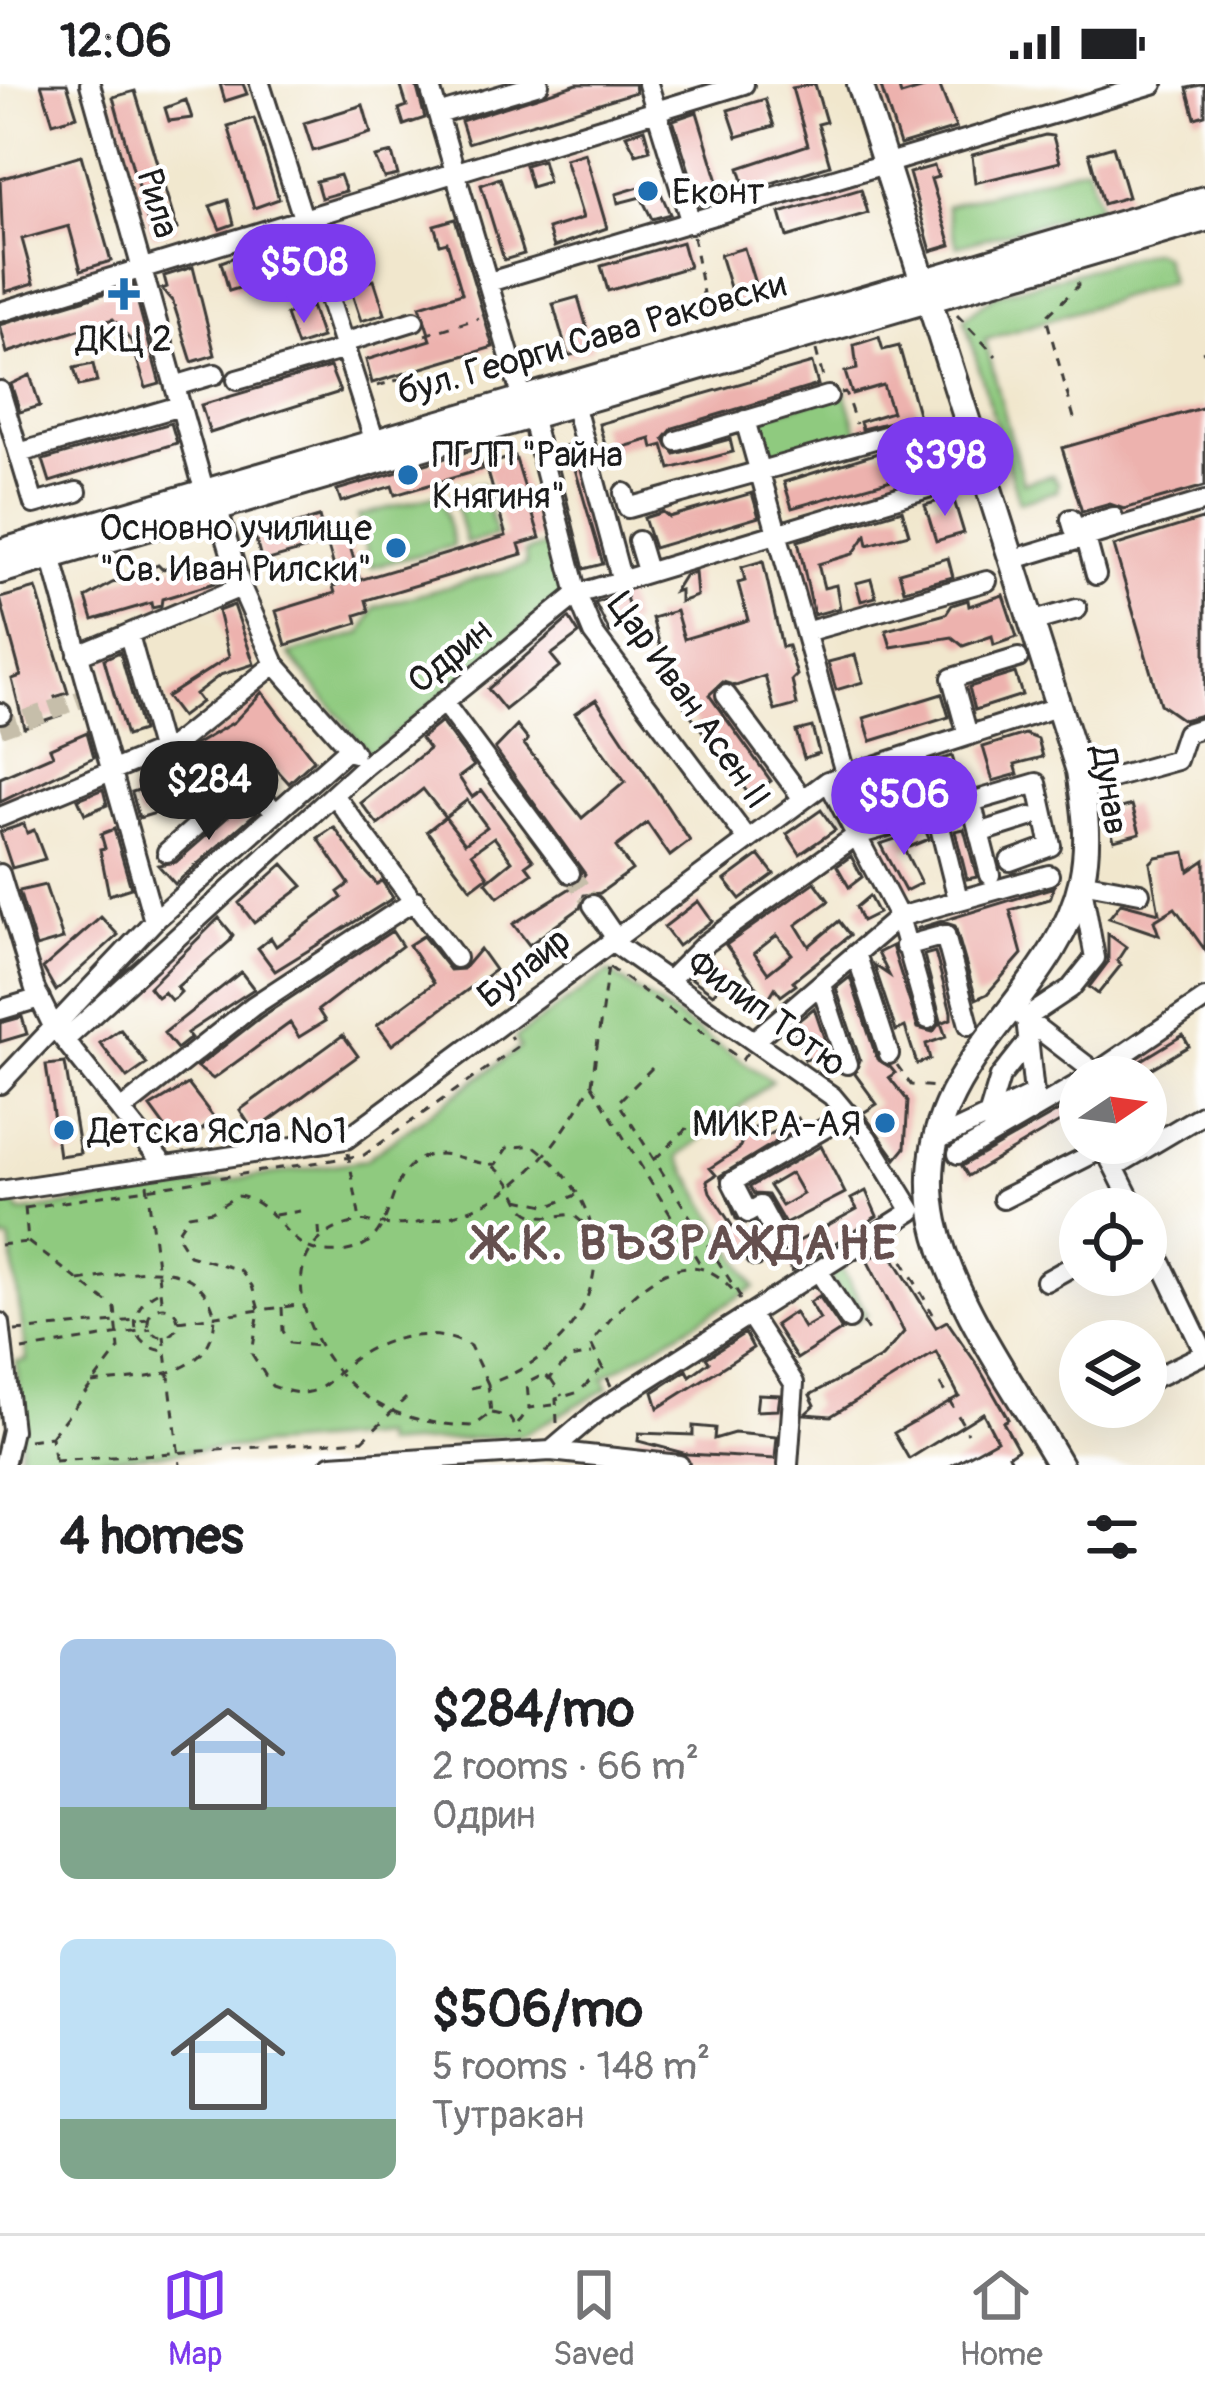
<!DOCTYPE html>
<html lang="en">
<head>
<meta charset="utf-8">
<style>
	body { margin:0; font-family:Pangolin,sans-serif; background:#f6f6f6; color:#202124; height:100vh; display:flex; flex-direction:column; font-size:45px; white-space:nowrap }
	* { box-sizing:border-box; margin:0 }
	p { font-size:39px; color:#757577 }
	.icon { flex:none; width:66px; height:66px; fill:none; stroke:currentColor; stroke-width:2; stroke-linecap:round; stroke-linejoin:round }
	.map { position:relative; height:1381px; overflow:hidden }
	.panel { display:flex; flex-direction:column; background:#fff; flex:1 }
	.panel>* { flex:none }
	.needle { width:78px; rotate:77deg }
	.controls { position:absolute; left:1059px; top:972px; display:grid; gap:24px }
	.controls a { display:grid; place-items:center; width:108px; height:108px; border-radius:50%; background:#fff; box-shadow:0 12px 48px #0002; font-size:60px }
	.price { position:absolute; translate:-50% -102px; padding:0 27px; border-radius:42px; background:#7c3aed; color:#fff; font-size:39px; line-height:78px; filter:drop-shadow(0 3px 6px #0008) }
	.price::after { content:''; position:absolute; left:50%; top:72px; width:36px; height:27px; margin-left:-18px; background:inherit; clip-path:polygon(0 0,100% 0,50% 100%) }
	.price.on { background:#222; color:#fff }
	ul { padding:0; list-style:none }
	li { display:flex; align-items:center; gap:36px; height:300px; padding:0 60px }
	li span { display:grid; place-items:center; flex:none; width:336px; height:240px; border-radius:18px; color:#555 }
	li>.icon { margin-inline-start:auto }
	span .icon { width:144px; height:144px; fill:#fffc; stroke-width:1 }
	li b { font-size:51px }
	h2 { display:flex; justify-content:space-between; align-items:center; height:144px; padding:0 60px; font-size:51px }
	.status { display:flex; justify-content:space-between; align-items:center; height:84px; padding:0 60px; background:#fff; direction:ltr }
	.status svg { height:33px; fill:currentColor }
	.menu { display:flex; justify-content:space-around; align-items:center; height:168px; border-top:3px solid #e0e0e0; background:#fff; font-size:33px; color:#757577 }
	.menu a { display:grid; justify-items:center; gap:6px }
	.menu .on { color:#7c3aed }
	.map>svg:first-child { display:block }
	.green { fill:#8fca7f; stroke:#56734e; stroke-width:3 }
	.building { fill:#edb2ae; fill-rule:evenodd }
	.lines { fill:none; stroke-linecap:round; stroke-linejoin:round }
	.minor-tunnel { stroke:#c6beaa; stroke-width:18; stroke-dasharray:18 9; stroke-linecap:butt }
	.minor-casing { stroke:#3c3a37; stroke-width:24 }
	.major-casing { stroke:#3c3a37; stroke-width:30 }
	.path { stroke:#3c3a37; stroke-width:3; stroke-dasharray:9 9; stroke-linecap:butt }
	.minor { stroke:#fff; stroke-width:18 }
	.major { stroke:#fff; stroke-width:24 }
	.poi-dot { fill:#1f6fb2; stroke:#fff; stroke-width:4.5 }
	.labels { text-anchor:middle; stroke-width:9; stroke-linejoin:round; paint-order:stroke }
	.poi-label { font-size:36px; fill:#1c1c1c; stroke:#fff; text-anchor:start }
	.street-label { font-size:36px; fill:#1c1c1c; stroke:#fff }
	.district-label { font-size:48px; font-weight:bold; letter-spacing:3px; fill:#65504f; stroke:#fff }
</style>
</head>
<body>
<div class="status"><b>12:06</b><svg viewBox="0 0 49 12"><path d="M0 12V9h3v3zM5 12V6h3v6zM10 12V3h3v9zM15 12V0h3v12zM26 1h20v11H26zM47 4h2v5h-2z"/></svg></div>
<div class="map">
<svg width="1205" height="1381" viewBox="0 0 1205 1381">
	<rect width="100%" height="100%" fill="#fff"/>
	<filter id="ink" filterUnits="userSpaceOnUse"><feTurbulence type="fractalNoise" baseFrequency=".00833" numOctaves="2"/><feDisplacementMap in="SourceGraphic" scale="24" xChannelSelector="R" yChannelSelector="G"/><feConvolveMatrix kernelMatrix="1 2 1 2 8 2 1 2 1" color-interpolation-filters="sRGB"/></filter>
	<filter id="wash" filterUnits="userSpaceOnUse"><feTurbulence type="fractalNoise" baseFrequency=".004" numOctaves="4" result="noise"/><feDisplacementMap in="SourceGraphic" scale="48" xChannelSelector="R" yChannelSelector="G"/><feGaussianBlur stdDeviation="2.7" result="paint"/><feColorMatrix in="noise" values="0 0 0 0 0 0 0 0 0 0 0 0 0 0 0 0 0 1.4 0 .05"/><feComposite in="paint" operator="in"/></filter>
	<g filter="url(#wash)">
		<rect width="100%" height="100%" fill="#f1e7cd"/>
		<!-- green -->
		<path class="green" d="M1087,82L1099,123L957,162L946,122Z
			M1153,167L1163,172L1170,198L985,256L1023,399L1052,391L1058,399L1057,407L1019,418L964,234L995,211Z
			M845,308L861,359L759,388L745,336Z
			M482,400L496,452L466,459L453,407Z
			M441,410L454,462L371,483L358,432Z
			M553,459L568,508L370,670L289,570L362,549L375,523L526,481L525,468Z
			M609,888L772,997L678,1073L755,1203L603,1294L608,1304L522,1351L383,1361L381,1352L19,1381L22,1337L16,1278L27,1276L10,1156H0L1,1119L13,1117L20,1128L365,1076L520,964L515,954Z
			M841,1183L867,1230L856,1237L829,1191Z"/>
		<g id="blocks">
			<!-- building -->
			<path class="building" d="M41,0H67L77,32L53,39Z
				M220,0H243L247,10L225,17Z
				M400,0H416L425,34L404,41L399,25L407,22Z
				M577,0H635L636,8L468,59L461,37Z
				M815,0L826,38L818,40L830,81L746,107L739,84L808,61L792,4Z
				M880,0H898L901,11L924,4L922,0H939L956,44L900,61Z
				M1205,0V31L1195,34L1187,4Z
				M135,7L177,145L152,153L113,13Z
				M765,15L774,42L737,53L728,26Z
				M186,16L192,34L169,37L165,24Z
				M363,21L371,49L313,67L304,39Z
				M697,28L723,114L700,121L673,36Z
				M254,34L279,115L254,124L228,42Z
				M644,45L650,66L636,70L626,51Z
				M1045,51L1053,52L1060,78L975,99L972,71Z
				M1113,62L1128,113L1103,120L1089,69Z
				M392,69L398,91L384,94L375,73Z
				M585,69L607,144L554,163L548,145L583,134L565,75Z
				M81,71L111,177L81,186L69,142L22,155L34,199L5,208L0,95Z
				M542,76L548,98L531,103L525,81Z
				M934,82L938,93L931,95L951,161L931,167L909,89Z
				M340,91L346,107L321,114L316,97Z
				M500,94L524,170L504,176L481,101Z
				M656,98L670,130L652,135L641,113L618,119L616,110Z
				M861,105L868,129L787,153L780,129Z
				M228,116L234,140L220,145L210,122Z
				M455,135L493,263L372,299L366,276L431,256L420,222L462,209L447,158L440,160L434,141Z
				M347,145L364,199L374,196L385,230L361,237L344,186L335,189L323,152Z
				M279,157L297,164L299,186L229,207L221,178Z
				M682,158L689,183L608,207L601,182Z
				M744,164L760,216L736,223L720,171Z
				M193,183L215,271L192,278L173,218L162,205L167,203L164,192Z
				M133,201L160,300L146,304L131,257L113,235L7,269L0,241Z
				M578,213L593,265L568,272L553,220Z
				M311,222L322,254L297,262L286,231Z
				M879,253L883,266L899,262L923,347L950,383L929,389L916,343L907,334L862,345L860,338L892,328L883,301L852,310L845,288L857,285L854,261Z
				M812,279L818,301L673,344L664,355L675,370L730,355L733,368L670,385L663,361L653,364L651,355L607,368L599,340Z
				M93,280L97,298L79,302L74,284Z
				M330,283L340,308L210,349L201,321Z
				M30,291L40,322L20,328L11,300Z
				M1205,323V402L1124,425L1110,420L1082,428L1062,364Z
				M171,339L177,359L50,398L43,376Z
				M568,361L603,480L584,485L554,365Z
				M894,364L902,393L792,424L784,398Z
				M476,365L483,385L395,411L392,402L341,418L337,406Z
				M515,372L540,454L519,460L522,470L366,516L369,527L356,531L358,539L286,561L276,527L335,509L333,502L339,500L327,459L262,478L255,452L319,433L323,448L344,442L360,496L506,452L486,381Z
				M752,409L759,433L654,464L644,434L663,428L669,433Z
				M953,413L964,449L936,457L925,421Z
				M902,426L909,450L868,461L866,451L853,470L818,480L824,504L836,501L840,524L814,531L798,457Z
				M1205,434V630L1183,636L1160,620L1114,462Z
				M948,474L953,493L904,506L899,488Z
				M211,475L218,498L162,515L161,522L152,524L151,519L93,536L86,514L112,499L158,481L162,485Z
				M763,477L782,563L788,562L797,591L792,596L797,621L775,627L765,592L736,602L723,598L709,611L771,697L750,712L673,607L652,534L676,527L684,555L748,536L738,499L745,497L742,483Z
				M695,488L697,512L680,518V506L674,508L684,492Z
				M871,495L876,513L861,517L856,499Z
				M36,504L68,609L55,613L61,631L24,643L12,595L21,592L0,514Z
				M625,510L634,539L610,549L595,519Z
				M1003,511L1017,553L994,561L992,552L963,562L952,553L891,563L886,546L946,530L952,521L968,516L969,522Z
				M234,521L254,580L220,591L195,610L201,618L181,633L166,613L229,573L218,527Z
				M569,534L579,550L551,571L560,582L505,626L488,605Z
				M120,568L142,647L126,652L104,575Z
				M855,571L863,598L836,606L828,578Z
				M1015,589L1022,611L975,626L969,603Z
				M262,608L314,676L289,699L269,677L228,696L218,680L208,682L165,706L159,682L234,638Z
				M942,610L949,633L871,657L864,634Z
				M596,615L690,757L670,772L647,739L616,763L632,786L600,809L584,811L580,824L529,861L513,840L577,800L585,790L495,665L517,642L528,656L524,660L582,734L625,698L575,629Z
				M441,638L474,682L459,693L472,713L482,706L533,776L526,781L532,789L498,813L486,798L512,777L494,753L472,769L488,792L471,805L427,747L445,733L423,705L378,741L361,719L429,665L421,654ZM467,716L487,743L465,759L445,733Z
				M812,643L819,669L804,674L796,647Z
				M87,648L94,673L0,718V694L53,671L50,664Z
				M1025,650L1038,655L1043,673L1015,680L1018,690L993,697L983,663Z
				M952,672L962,706L937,713L927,679Z
				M898,690L910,722L885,729L874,699Z
				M152,702L159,728L139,734L132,708Z
				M103,705L107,721L85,730L78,715Z
				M247,716L257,728L175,800L158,781L176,778Z
				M1132,721L1140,749L1114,756L1107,728Z
				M821,726L835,746L800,770L787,750Z
				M24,740L27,749L34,746L45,775L12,784L0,748Z
				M334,743L367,789L377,800L382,797L393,814L275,887L258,864L271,854L276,862L310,838L342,814L338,808L349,800L318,754Z
				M114,745L131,804L109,811L100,765L105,764L101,750Z
				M925,745L929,755L904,765L921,799L905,807L880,760Z
				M964,745L977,793L967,795L955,747Z
				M1185,768L1189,787L1205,776V866L1175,824L1154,837L1159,851L1109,834L1121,819L1159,829L1150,779L1156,773Z
				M759,771L774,790L740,815L725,796Z
				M851,772L862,793L849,803L837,782Z
				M283,780L303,802L254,839L239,819Z
				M815,798L829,817L796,841L809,862L839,837L850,851L793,897L796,901L781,912L775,904L767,917L726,861ZM777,851L792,870L768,889L754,869Z
				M45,801L63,855L36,863L19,807Z
				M1054,803L1050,815L1010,826L1022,870L987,910L976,915L955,842L943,838L916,845Z
				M869,812L878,829L862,837L856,823Z
				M698,817L712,837L678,862L664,843Z
				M101,833L118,851L56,907L43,884Z
				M219,834L233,851L230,857L177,903L181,908L176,913L171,916L164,908L157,913L149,903Z
				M392,847L402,862L318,926L325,937L299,953L290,939L213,995L197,983L261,933Z
				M1108,850L1126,863L1117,877L1121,881L1098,910L1089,903L1108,878Z
				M423,852L450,886L463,885L480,865L495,886L392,961L377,941L434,899L409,861Z
				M892,862L918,944L933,948L941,937L924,871L935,868L951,928V935L941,939L946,953L926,960L930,975L917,980L905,943L896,947L874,881L889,891L878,869Z
				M706,878L728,893L713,910L691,894Z
				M241,888L254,905L187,949L191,954L177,965L164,949Z
				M850,893L877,975L890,983L895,989L889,993L908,1017L905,1064L896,1075L863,1029L877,1020L855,990L860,976L836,904Z
				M814,924L834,983L821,988L816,973L805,976L793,941Z
				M22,933L27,950L0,958V939Z
				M120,945L147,980L127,994L100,959Z
				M343,951L358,972L254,1048L240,1026Z
				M1183,951L1189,962L1137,993H1114Z
				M65,979L80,1069L59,1072L46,981Z
				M188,1000L215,1035L180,1064L150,1023Z
				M1080,1015V1026L968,1092L962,1082Z
				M798,1034L802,1042L720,1092L736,1135L755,1141L761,1153L746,1163L710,1108L707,1097L716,1091L710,1084L739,1065L745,1049L757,1043L764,1054Z
				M821,1062L845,1109L785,1140L768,1111L754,1110L750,1103ZM791,1089L803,1110L782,1122L769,1102Z
				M866,1107L877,1132L792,1187L783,1171L792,1161L857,1125L851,1115Z
				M888,1165L936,1243L947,1237L978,1282L1008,1335L1003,1338L1018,1365L1009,1371L1014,1381H952L997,1356L983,1329L909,1375L894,1349L959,1312L936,1268L831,1332L805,1330L815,1321L810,1311L882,1273L904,1248L867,1176Z
				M819,1212L842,1246L797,1275L775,1241L794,1228L804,1244L820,1235L810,1218Z
				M745,1249L753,1264L658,1324L653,1308L687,1286L690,1292L709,1278L706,1274Z
				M758,1310L780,1311L778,1326L756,1327Z
				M693,1342L715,1344L714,1355L734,1349L777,1353L775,1375L687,1370L638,1357L639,1349L693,1351Z"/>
		</g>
	</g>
	<g filter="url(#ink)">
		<use href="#blocks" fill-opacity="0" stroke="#3c3a37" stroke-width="3"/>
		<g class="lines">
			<!-- minor-tunnel -->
			<path class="minor-tunnel" d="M0,644L90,612
				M570,789L593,821"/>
			<defs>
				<path id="minor" d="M90,0L201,395
					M260,0L374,355
					M429,0L518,300
					M648,0L691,139
					M438,30L539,0
					M489,198L1153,0
					M0,228L744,0
					M343,259L414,237
					M237,296L345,265
					M178,301L215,290
					M0,307L34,420L77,408
					M575,323L621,494
					M532,335L577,510L593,549L748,756
					M745,336L845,689
					M677,357L828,312
					M19,369L173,324
					M624,409L628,424L903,347L920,406
					M220,432L241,503L275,580L354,669
					M1071,435L1074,445L1113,433
					M1086,454L1096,491
					M638,457L647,487
					M51,472L154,837
					M1011,476L1205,417
					M1031,538L1077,525
					M805,548L987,497
					M129,551L161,665
					M78,571L241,503
					M726,611L803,715
					M443,618L570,789
					M0,629H1
					M967,648L952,594L1018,574
					M828,697L899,833L928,935
					M1081,703L1177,676L1186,649L1205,643
					M334,711L456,874
					M971,717L990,791
					M936,727L958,815
					M0,733L174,661L275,580
					M979,749L1030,733
					M167,768L248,697L276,729
					M0,790L35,905L53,942L165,1082
					M593,821L615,853
					M905,862L945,851L969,941
					M857,872L889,970
					M669,896L705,860L857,751L1037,699L1051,762L1010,777
					M821,901L847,980
					M0,926L40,914
					M1019,930L1096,989
					M67,954L365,682L577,510L961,394
					M756,955L899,833L1049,791
					M1090,993L1205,915
					M0,1000L154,837L350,663
					M123,1025L253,922L415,816
					M987,1036L1000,993L1027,959
					M935,1057L1034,1010L1026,934L1071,904L1095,874L1081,798L1140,809
					M958,1070L1080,999
					M0,1107L346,1055L828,697L1057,623
					M1003,1115L1104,1064L1114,1083
					M1135,1125L1114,1083L1205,1029
					M1146,1147L1205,1270
					M756,1172L779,1157L760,1122L748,1129L732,1098L849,1030
					M818,1186L849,1235
					M1046,1197L1080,1178
					M749,1230L794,1299L788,1381
					M0,1239L12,1346L4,1381
					M1146,1298L1204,1270
					M551,1367L679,1381
					M331,1381L551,1367L599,1326L912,1127L867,1054L832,1012L611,857"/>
				<path id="major" d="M860,0L1079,687C1085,725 1090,757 1082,795C1053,925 904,983 935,1138C952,1219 1019,1309 1060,1381
					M0,468L1205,115
					M0,487L1205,135"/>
			</defs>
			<!-- minor casing -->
			<use href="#minor" class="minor-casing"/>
			<!-- major casing -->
			<use href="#major" class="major-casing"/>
			<!-- path -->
			<path class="path" d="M693,152L708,238
				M276,193L278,200L310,203
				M957,231L996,272
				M425,251L479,234
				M816,266L824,298
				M1202,268L1205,267
				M377,302L408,293L407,288
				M841,309L845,308L856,340
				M1074,334L1046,233L1078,202L1077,193
				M609,883L742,976L747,969
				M897,981L911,1001L938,1003
				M652,984L618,1018L743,1217
				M592,1001L702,1183
				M348,1069L360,1136
				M655,1075L706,1026
				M493,1082C533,1112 504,1141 572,1130L592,1146
				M147,1100L162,1223
				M518,1115L550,1122L576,1111
				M25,1124L364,1071L517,963L510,952
				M275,1131L300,1127
				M319,1143L320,1157
				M28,1158L115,1224L119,1265L51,1353
				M0,1161L28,1158L25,1123
				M894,1161L933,1230
				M79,1197C128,1190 198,1166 215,1232C213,1297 141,1293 92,1299
				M157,1208C125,1224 129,1264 166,1267
				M282,1223L283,1247L290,1259L318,1262
				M148 1238a15 15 0 1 1 30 0a15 15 0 1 1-30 0Z
				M178,1237L298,1221
				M863,1239L872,1254
				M15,1247L149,1235
				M164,1252L180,1381
				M22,1266L151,1245
				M551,1295L562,1312
				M940,1300L968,1349
				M611,1302L591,1260C627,1211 690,1141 740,1216
				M471,1304L488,1300L470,1262C433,1241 378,1253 346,1281C334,1291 326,1305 309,1308C297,1311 284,1306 272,1302L252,1270L259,1226L252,1202L240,1186L189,1171L176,1150L189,1131L212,1127L237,1112C278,1116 282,1165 326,1168C406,1173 376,1092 424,1073C451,1063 470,1082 496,1080L507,1064L533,1061C636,1140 604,1260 488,1300L491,1329L474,1342C416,1341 364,1325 330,1277C295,1229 280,1154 357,1138C369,1136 382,1141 394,1141C424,1140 464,1131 491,1116C536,1091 568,1044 592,999L608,882
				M553,1321L529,1324L527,1299L545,1290L549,1295L570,1274L592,1270
				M492,1329L509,1333L520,1350
				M557,1339L556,1315L579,1308L600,1286
				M518,1340L529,1324
				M29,1356L51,1353L55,1381
				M362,1357L406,1314
				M54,1377L363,1356"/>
			<!-- minor -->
			<use href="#minor" class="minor"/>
			<!-- major -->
			<use href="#major" class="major"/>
		</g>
	</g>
	<!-- markers -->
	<g class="poi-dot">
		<circle cx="648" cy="107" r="12"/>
		<path d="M118 192h12v12h12v12h-12v12h-12v-12h-12v-12h12z"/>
		<circle cx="408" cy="391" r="12"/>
		<circle cx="396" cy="464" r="12"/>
		<circle cx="885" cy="1039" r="12"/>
		<circle cx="64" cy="1046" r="12"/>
	</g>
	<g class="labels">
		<!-- poi labels -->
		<g class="poi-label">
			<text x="672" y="120">Еконт</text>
			<text x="124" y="267" text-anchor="middle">ДКЦ 2</text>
			<text x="432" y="383">ПГЛП "Райна<tspan x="432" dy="41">Княгиня"</tspan></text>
			<text x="372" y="456" text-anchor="end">Основно училище<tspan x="372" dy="41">"Св. Иван Рилски"</tspan></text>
			<text x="861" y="1052" text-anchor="end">МИКРА-АЯ</text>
			<text x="88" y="1059">Детска Ясла №1</text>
		</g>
		<!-- street labels -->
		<g class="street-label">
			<text transform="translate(159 119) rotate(74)" y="13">Рила</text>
			<text transform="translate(591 253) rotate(-16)" y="13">бул. Георги Сава Раковски</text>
			<text transform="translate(449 571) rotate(-39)" y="13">Одрин</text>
			<text transform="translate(690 616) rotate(55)" y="13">Цар Иван Асен II</text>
			<text transform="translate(1111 706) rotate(81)" y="13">Дунав</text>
			<text transform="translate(523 883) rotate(-38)" y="13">Булаир</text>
			<text transform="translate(768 928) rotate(36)" y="13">Филип Тотю</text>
		</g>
		<!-- district labels -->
		<g class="district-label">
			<text x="688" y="1175">Ж.К. ВЪЗРАЖДАНЕ</text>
		</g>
	</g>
</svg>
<div class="controls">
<a><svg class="needle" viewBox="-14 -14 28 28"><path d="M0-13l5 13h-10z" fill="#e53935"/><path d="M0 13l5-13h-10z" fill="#757577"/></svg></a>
<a><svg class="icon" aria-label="locate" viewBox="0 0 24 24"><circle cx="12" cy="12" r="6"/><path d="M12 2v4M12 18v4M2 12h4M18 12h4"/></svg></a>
<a><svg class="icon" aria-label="layers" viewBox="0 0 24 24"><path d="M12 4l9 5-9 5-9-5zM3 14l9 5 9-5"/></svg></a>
</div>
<b class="price" style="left:304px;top:242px">$508</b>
<b class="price" style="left:945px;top:435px">$398</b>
<b class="price on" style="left:209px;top:759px">$284</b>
<b class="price" style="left:904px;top:774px">$506</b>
</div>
<section class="panel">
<h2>4 homes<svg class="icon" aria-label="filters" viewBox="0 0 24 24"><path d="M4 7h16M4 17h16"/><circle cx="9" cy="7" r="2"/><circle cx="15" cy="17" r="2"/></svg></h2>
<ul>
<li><span style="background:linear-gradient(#a9c7e8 70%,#7fa58c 0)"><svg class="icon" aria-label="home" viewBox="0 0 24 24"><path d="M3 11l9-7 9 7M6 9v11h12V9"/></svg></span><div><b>$284/mo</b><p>2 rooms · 66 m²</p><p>Одрин</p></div></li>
<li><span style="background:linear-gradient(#bfe0f5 75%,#7fa58c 0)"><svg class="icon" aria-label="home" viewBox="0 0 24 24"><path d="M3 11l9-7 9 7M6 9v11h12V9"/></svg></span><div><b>$506/mo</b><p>5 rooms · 148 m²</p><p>Тутракан</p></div></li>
</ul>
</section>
<nav class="menu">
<a class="on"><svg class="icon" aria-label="map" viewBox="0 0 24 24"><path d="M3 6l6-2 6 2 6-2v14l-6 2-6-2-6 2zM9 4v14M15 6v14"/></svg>Map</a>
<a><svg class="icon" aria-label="saved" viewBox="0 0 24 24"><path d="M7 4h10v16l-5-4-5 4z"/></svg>Saved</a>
<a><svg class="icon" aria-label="home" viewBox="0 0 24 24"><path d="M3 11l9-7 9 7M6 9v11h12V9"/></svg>Home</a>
</nav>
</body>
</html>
